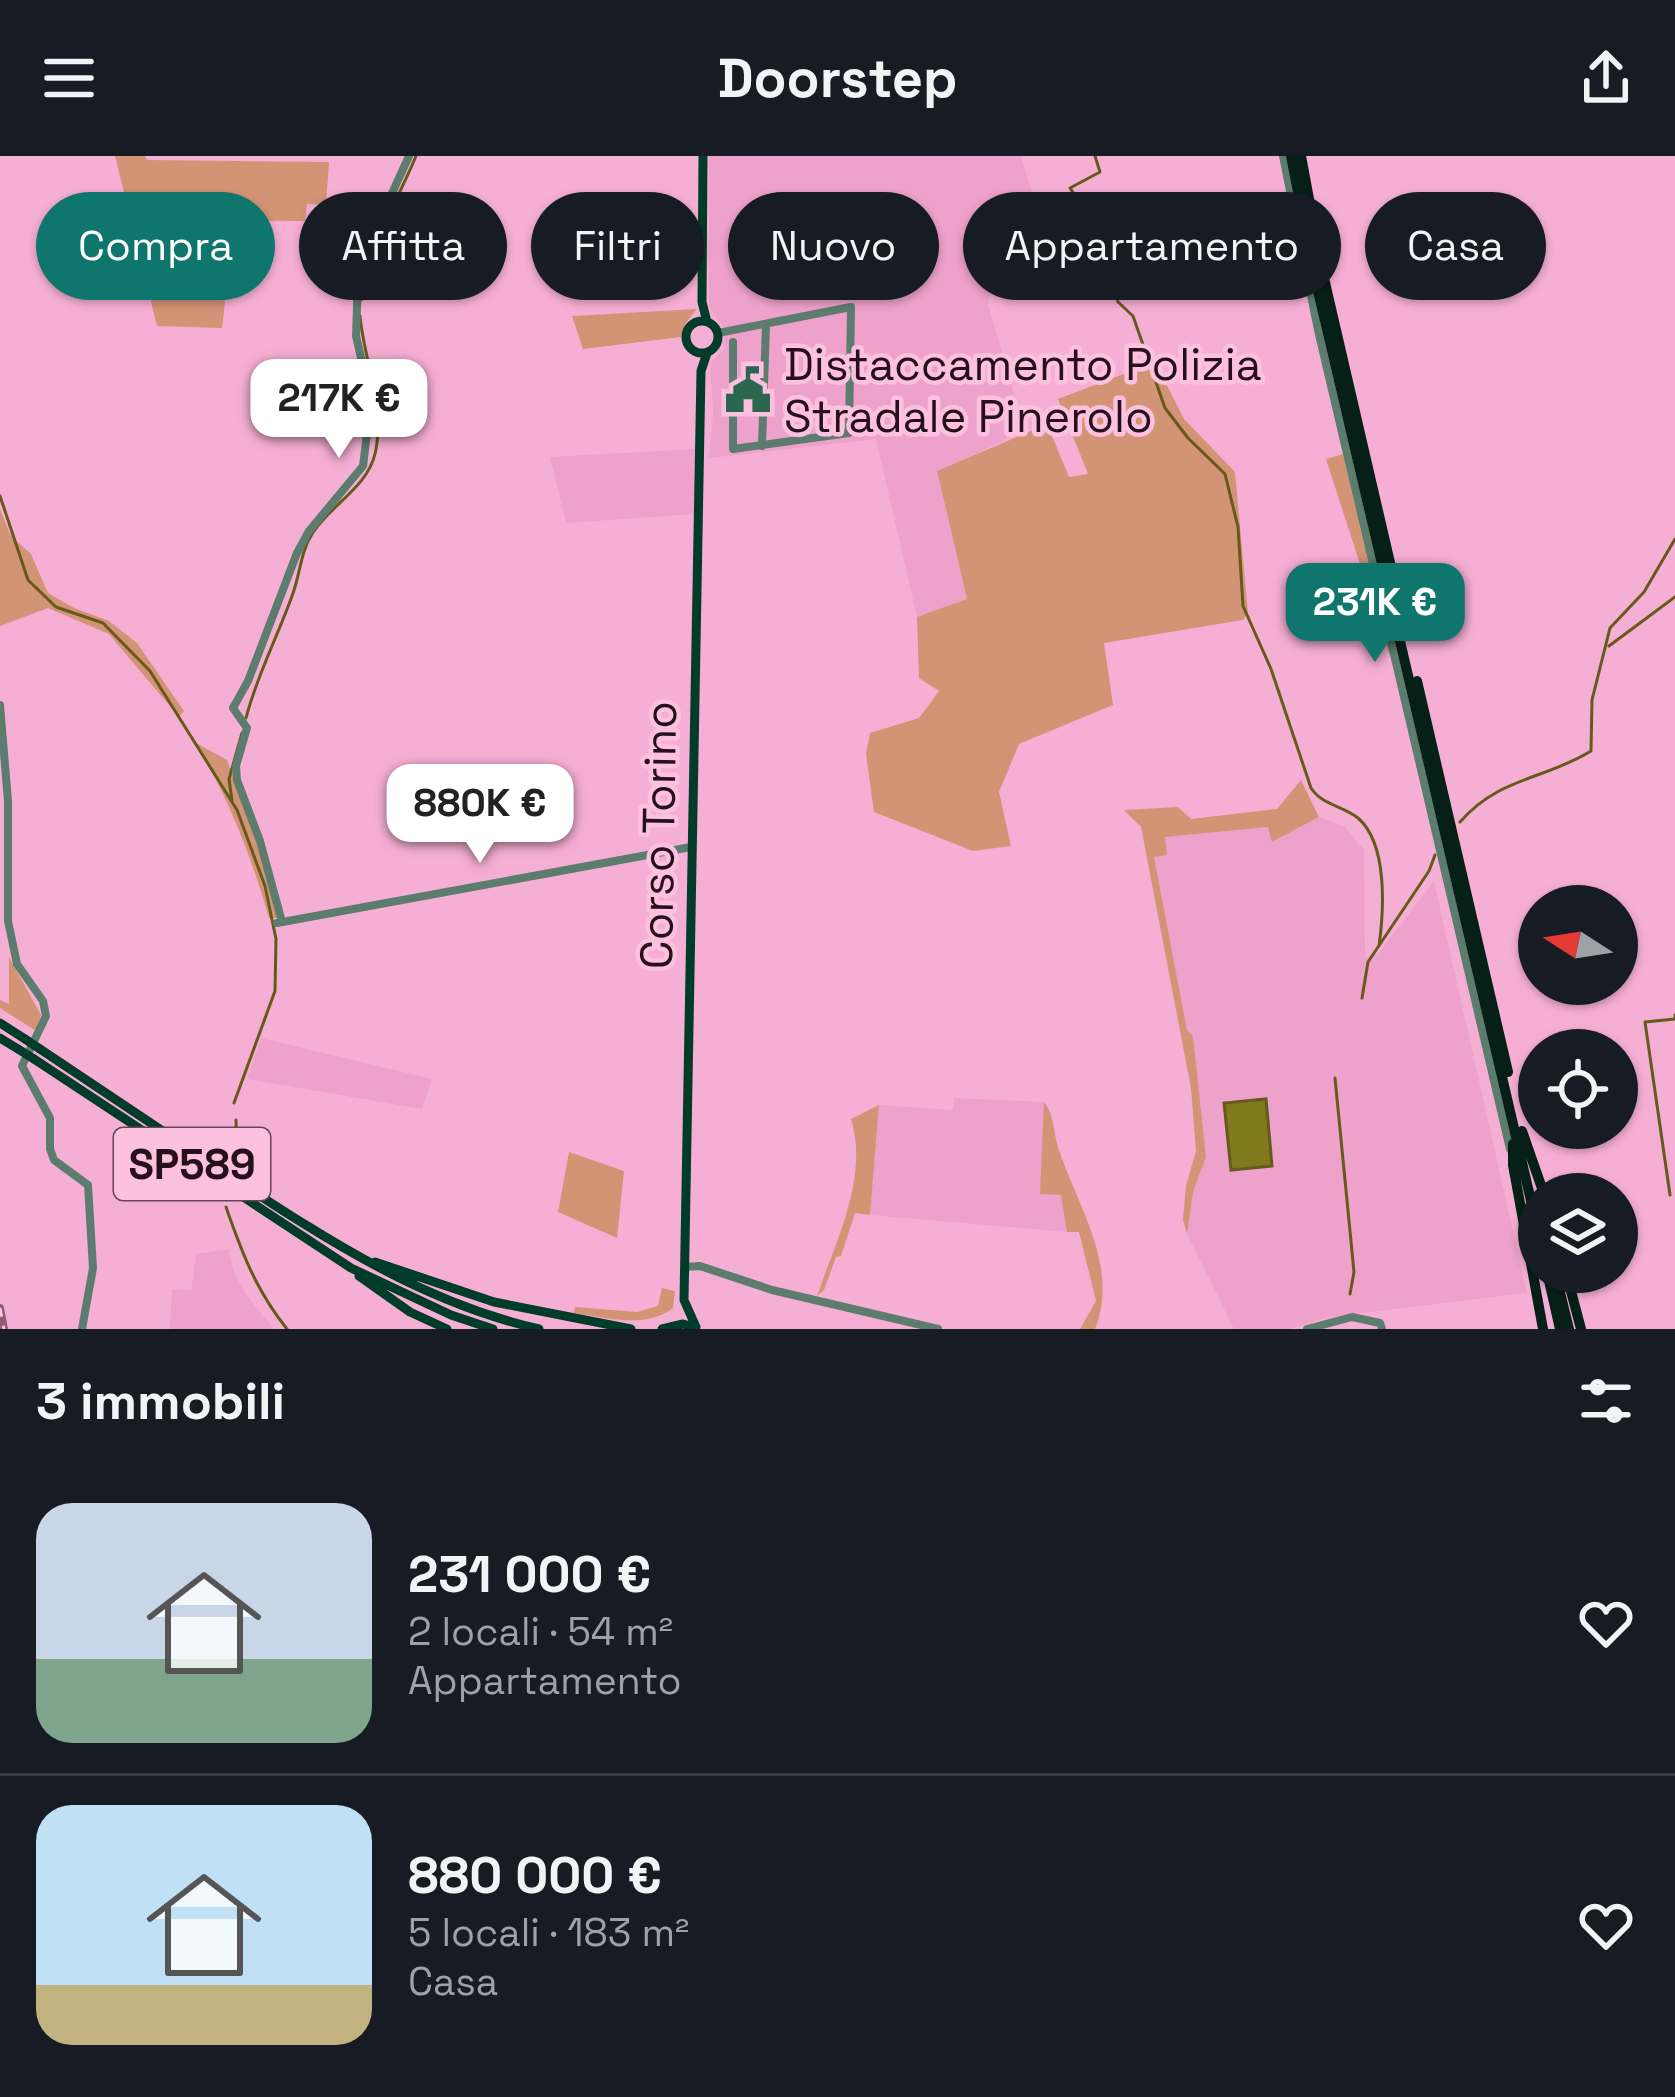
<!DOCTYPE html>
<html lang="it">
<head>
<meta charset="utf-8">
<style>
	body { margin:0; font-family:"Space Grotesk",sans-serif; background:#242831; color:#f1f3f6; height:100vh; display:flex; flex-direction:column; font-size:45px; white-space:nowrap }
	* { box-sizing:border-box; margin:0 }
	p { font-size:39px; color:#9ea1a6 }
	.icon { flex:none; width:66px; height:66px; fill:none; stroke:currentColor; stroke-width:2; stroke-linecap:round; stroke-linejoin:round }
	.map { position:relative; height:1173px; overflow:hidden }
	.side { display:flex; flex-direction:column; background:#171b24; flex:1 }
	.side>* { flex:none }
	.guide { position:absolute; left:36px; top:36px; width:1605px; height:108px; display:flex; gap:24px }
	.needle { width:78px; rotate:282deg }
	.buttons { position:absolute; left:1518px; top:729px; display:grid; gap:24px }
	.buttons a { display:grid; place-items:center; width:120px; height:120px; border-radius:50%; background:#171b24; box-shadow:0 3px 9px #0004; font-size:60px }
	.price { position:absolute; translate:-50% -102px; padding:0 27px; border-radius:24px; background:#fff; color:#222; font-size:39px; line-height:78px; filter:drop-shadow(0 3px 6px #0008) }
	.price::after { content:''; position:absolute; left:50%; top:72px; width:36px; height:27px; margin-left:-18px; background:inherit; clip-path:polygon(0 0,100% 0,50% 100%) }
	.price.current { background:#0f766e; color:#fff }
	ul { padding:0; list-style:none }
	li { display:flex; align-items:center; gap:36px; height:300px; padding:0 36px }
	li+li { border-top:3px solid #363941 }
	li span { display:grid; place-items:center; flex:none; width:336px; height:240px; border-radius:36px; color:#555 }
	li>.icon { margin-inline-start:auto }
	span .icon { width:144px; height:144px; fill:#fffc; stroke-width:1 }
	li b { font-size:51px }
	h2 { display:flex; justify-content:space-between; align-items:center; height:144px; padding:0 36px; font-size:51px }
	.tag { padding:0 42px; border-radius:54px; background:#171b24; box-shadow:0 3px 9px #0004; font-size:42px; line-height:108px }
	.tag.current { background:#0f766e; color:#fff }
	header { display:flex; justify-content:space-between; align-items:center; height:156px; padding:0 36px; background:#171b24; font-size:54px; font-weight:700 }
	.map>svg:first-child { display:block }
	.built { fill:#eea1ca }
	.green { fill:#d39375 }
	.water { fill:#7f7a1b; stroke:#655a1c; stroke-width:3 }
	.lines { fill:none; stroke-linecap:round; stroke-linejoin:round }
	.stream { stroke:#655a1c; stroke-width:3 }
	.minor { stroke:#5c7c6e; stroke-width:8 }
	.major { stroke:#013b2a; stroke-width:9 }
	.highway { stroke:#062017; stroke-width:10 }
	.rail-casing { stroke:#8e5e77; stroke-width:8 }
	.rail { stroke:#fbc1df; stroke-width:3; stroke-dasharray:9; stroke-linecap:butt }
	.major-bridge { stroke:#013b2a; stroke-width:9 }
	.labels { text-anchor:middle; stroke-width:9; stroke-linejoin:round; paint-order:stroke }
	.shield { fill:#fbc1df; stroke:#674457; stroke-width:3 }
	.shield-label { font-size:42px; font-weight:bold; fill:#280f1d }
	.poi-label { font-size:45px; fill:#280f1d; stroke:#fbc1df; text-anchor:start }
	.street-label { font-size:45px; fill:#280f1d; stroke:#fbc1df }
</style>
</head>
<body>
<header><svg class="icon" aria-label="menu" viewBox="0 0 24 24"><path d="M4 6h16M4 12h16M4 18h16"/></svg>Doorstep<svg class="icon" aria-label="share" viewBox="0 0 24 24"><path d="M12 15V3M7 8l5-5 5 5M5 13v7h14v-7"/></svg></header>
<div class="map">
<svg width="1675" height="1173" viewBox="0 0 1675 1173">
	<rect width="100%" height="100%" fill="#f6afd4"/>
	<!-- built -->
	<path class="built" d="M709,0H1021L1032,37L1005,70L988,148L1015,241L1000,247L1007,283L937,316L967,444L917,461L876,283L709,302L713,256L710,208L724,193V172L709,151Z
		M696,293L694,358L566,367L550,301Z
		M1319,661L1345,671L1364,694L1365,801L1378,798L1434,725L1527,1137L1329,1161L1290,1173H1234L1187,1078L1193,1036L1206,1001L1193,880L1187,874L1154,701L1164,681L1268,671L1273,686Z
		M261,882L432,923L422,953L247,923Z
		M954,942L1044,946L1041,1037L1061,1039L1067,1076L870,1059L879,949L953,954Z
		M229,1093L233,1114L245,1137L274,1173H170L172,1133L191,1134L196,1098Z"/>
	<!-- green -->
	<path class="green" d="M115,0H145L147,4L329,6L326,49L307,48L305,65L149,64L158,137L226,139L222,172L157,170Z
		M697,153L685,168L681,181L583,193L572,160Z
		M1155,206L1184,263L1235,316L1248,457L1243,464L1104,487L1113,549L1019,588L999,636L1011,690L973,695L874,656L866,598L870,577L919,562L939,535L919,522L917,461L967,443L937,315L1047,268L1069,321L1088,318L1058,243Z
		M1343,298L1391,504L1326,303Z
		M0,353L11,380L31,398L48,437L74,452L109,465L137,487L184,555L179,561L109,478L48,452L0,470Z
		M196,587L227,604L252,672L278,762H269C251,699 229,644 196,587Z
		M1301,624L1319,661L1272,686L1268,671L1165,681L1167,699L1154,701L1187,874L1193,880L1206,1001L1193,1036L1187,1078L1183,1064L1186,1030L1196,995L1191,932L1141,671L1124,654L1178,651L1191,663L1277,653Z
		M9,801L41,859L36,875L0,852V844L9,848Z
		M1044,946C1055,960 1053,975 1058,991C1077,1050 1120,1110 1095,1173H1080L1096,1145L1079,1076H1067L1061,1039L1040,1038Z
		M879,949L870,1059L855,1057L841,1100L836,1101L824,1134L817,1140C836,1085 869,1021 851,963Z
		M569,996L624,1015L617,1082L558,1056Z
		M662,1132L675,1135L673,1152C645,1173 608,1162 574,1157L575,1151L637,1156L658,1150Z"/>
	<!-- water -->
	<path class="water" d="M1266,943L1272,1010L1231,1014L1224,947Z"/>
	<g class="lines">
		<!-- stream -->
		<path class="stream" d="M1095,0L1100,16L1070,32L1103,82L1118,146L1133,160L1165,252L1188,282L1225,318L1238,371L1243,450L1271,513L1311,632C1323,650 1342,649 1358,662C1388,688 1384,754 1379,790
			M361,144C367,91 396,49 416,0
			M0,340L28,424L56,451L103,467L150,515L237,654L265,730L276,783L275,835L234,947
			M1609,490L1675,441
			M246,562C257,519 277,482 292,440C300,420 300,397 312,378C329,350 367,332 375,298C386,252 364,205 360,160
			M232,644L229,623L242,577
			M1460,666C1499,621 1544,624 1591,595L1592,544L1610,472L1644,436L1675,383
			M1362,842L1368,806L1429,715L1435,699
			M1335,922L1354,1116L1350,1138
			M236,964L237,998
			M1670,1039L1645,866L1675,863V859
			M226,1051C242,1097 256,1134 287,1173"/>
		<!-- minor -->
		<path class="minor" d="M1283,0L1318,174L1510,993
			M718,177L851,151L849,277L733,293V186
			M762,290L766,168
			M0,549L8,645V765L17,808L43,845L46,860L22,910L50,962V993L54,1004L88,1029L93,1112L82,1173
			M282,766L260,685L237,624L236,610L247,572L233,552L248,525L297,397L309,375L363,310L371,245L356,180L358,121L363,101L409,0
			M277,767L691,691
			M685,1111L700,1110L772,1134L938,1173
			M1307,1173L1352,1161L1380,1167L1382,1173"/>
		<!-- major -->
		<path class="major" d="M703,0L702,146L707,166
			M686 181a16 16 0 1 1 32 0a16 16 0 1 1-32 0Z
			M0,867L25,883
			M0,882L18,893
			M40,893C105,936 169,979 233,1022C330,1086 425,1147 539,1173
			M34,903L351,1112L451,1159L493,1173
			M375,1106L494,1146L631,1173
			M359,1120L410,1156L447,1173
			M696,1171L684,1144L701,215L707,197
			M662,1173L683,1168L694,1171"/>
		<!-- highway -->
		<path class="highway" d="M1291,0L1315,122L1539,1079
			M1301,0L1323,118L1401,454
			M1417,525L1508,916
			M1522,975L1544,1038
			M1513,988V1009L1543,1173
			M1547,1116L1560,1173
			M1555,1116L1569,1173
			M1566,1116L1581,1173"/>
		<defs>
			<path id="rail" d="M0,1152L4,1173"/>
		</defs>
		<!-- rail casing -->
		<use href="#rail" class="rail-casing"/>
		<!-- rail -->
		<use href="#rail" class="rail"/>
		<!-- major-bridge -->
		<path class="major-bridge" d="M25,883L40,893
			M18,893L34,903"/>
	</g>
	<!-- icons -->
	<defs>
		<symbol id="civic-bare" viewBox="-9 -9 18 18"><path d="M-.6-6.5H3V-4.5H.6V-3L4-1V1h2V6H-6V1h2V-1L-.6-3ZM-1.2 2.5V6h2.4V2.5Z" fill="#2b6650" stroke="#fbc1df" stroke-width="2.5" paint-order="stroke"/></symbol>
	</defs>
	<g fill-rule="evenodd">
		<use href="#civic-bare" x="715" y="201" width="66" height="66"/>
	</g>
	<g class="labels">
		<!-- shield labels -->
		<rect class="shield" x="114" y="972" width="156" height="72" rx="9"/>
		<g class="shield-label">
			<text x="192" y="1023">SP589</text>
		</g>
		<!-- poi labels -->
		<g class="poi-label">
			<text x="784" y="224">Distaccamento Polizia<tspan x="784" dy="52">Stradale Pinerolo</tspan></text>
		</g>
		<!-- street labels -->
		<g class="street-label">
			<text transform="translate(658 679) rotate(-89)" y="16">Corso Torino</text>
		</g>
	</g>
</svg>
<div class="buttons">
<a><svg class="needle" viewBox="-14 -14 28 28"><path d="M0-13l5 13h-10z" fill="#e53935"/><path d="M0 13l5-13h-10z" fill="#9ea1a6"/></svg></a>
<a><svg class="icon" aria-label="locate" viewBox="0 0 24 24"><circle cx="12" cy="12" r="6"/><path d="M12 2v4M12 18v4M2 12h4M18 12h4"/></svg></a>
<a><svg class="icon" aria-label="layers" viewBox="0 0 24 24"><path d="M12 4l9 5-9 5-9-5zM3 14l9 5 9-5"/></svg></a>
</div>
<b class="price" style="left:339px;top:305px">217K €</b>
<b class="price current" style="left:1375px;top:509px">231K €</b>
<b class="price" style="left:480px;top:710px">880K €</b>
<div class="guide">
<a class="tag current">Compra</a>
<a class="tag">Affitta</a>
<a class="tag">Filtri</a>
<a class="tag">Nuovo</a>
<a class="tag">Appartamento</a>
<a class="tag">Casa</a>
</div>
</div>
<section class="side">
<h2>3 immobili<svg class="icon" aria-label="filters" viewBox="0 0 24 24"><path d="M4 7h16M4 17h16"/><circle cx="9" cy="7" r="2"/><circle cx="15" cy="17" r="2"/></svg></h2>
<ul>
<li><span style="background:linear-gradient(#c9d6e8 65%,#7fa58c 0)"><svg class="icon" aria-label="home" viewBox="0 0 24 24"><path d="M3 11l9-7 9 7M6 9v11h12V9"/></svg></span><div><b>231 000 €</b><p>2 locali · 54 m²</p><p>Appartamento</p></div><svg class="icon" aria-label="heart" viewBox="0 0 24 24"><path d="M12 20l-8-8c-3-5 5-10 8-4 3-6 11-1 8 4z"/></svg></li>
<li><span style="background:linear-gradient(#bfe0f5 75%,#c2b280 0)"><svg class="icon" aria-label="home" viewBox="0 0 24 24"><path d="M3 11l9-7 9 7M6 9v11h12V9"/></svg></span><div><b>880 000 €</b><p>5 locali · 183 m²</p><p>Casa</p></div><svg class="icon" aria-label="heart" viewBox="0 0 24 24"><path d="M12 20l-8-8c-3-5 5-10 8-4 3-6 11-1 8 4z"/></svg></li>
</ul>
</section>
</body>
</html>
